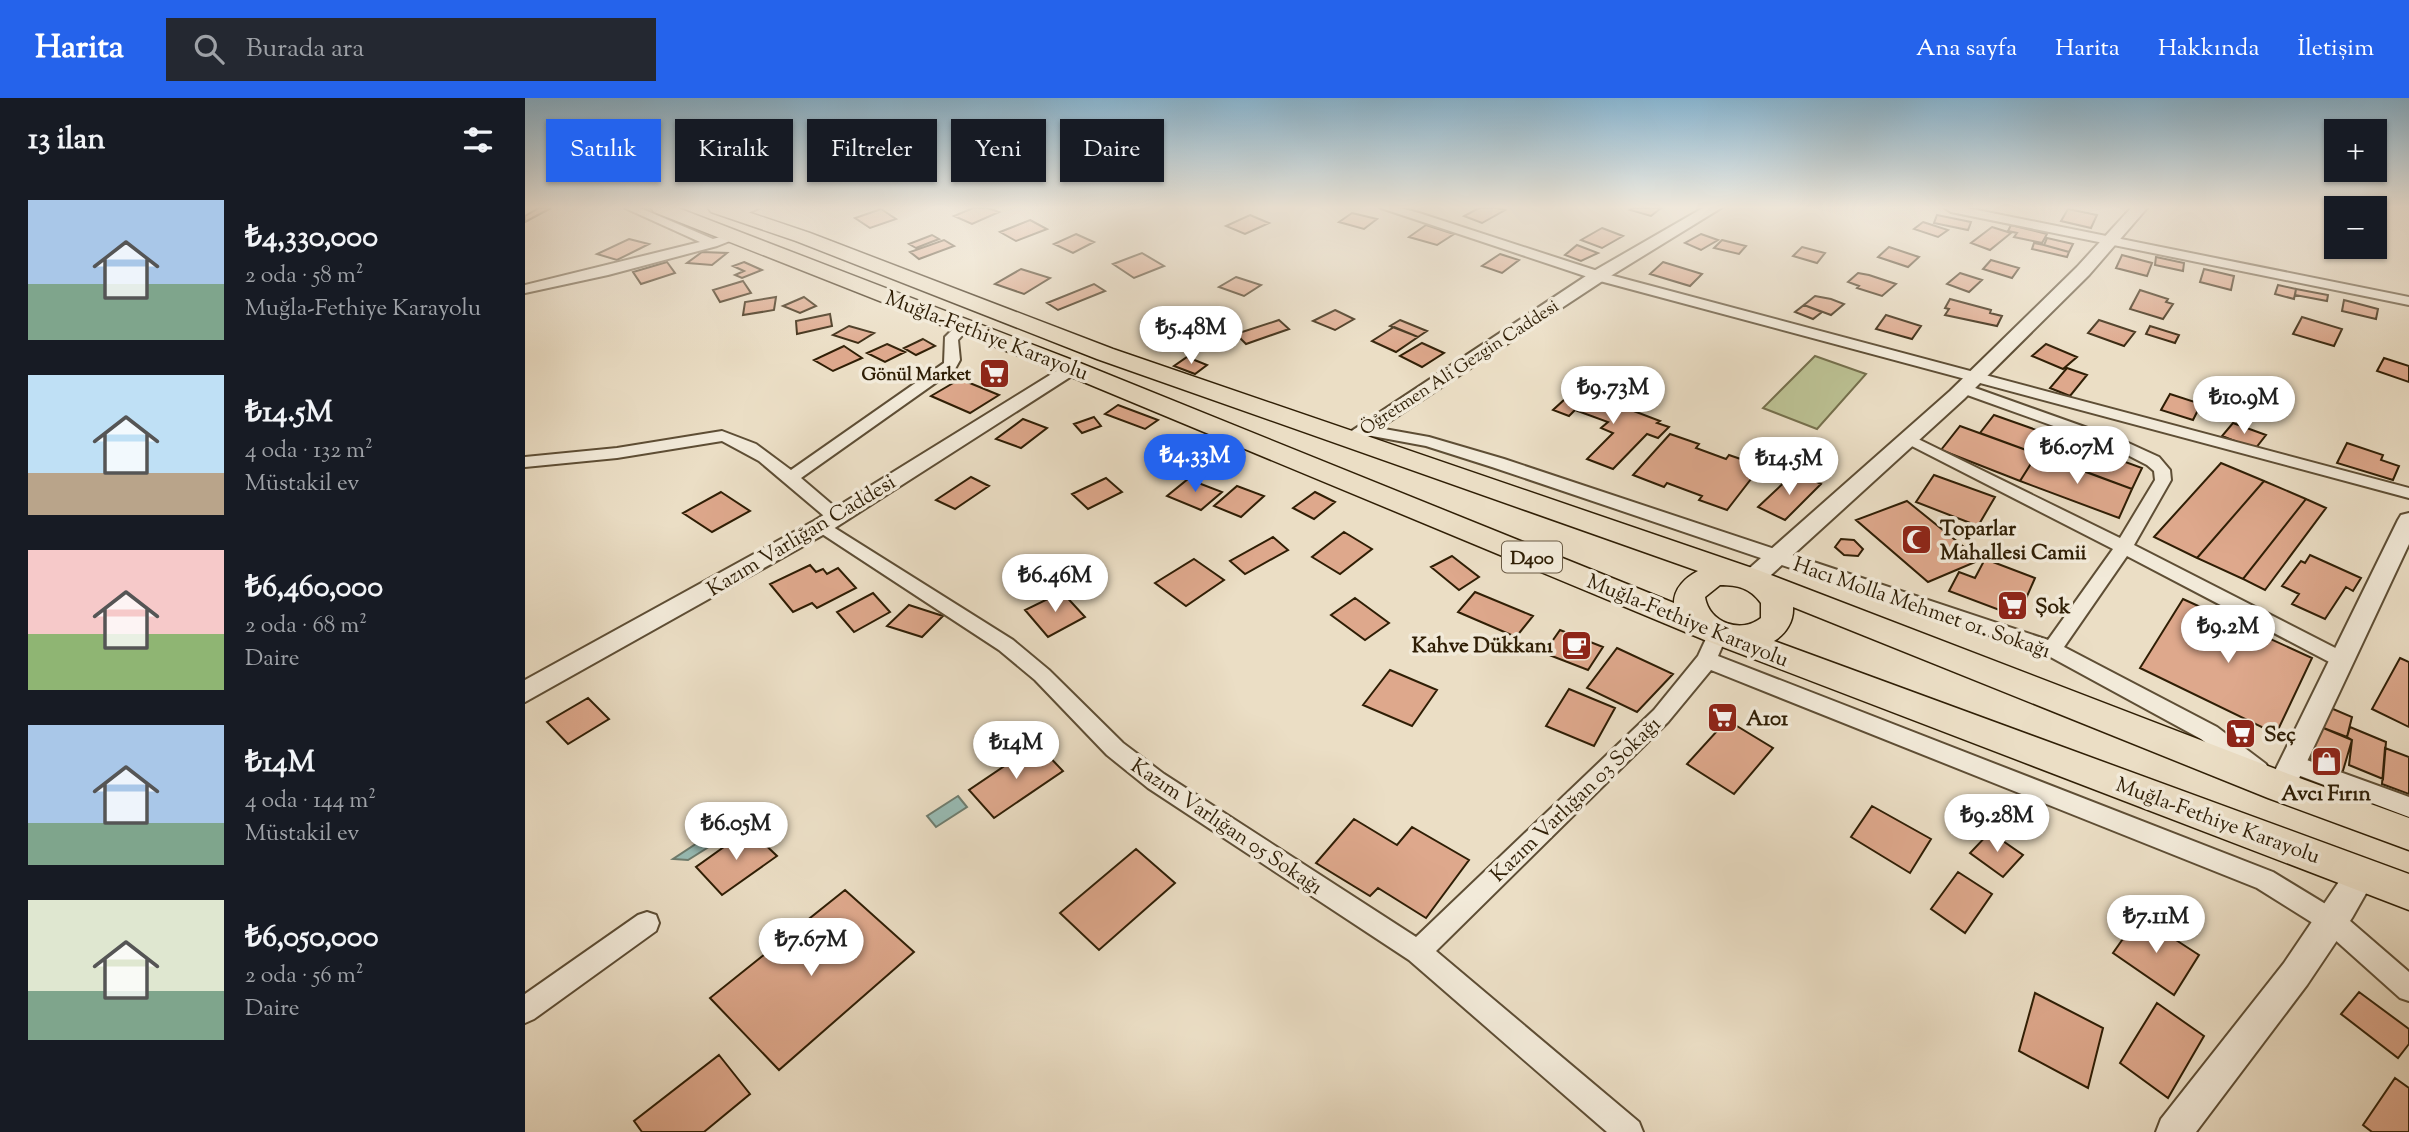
<!DOCTYPE html>
<html lang="tr">
<head>
<meta charset="utf-8">
<style>
	body { margin:0; font-family:"Sorts Mill Goudy",serif; background:#242831; color:#f1f3f6; height:100vh; display:flex; flex-direction:column; font-size:26px; white-space:nowrap }
	* { box-sizing:border-box; margin:0 }
	p { font-size:23px; color:#9ea1a6 }
	.icon { flex:none; width:38px; height:38px; fill:none; stroke:currentColor; stroke-width:2; stroke-linecap:round; stroke-linejoin:round }
	.map { position:relative; flex:1; overflow:hidden }
	.details { display:flex; flex-direction:column; background:#171b24; width:525px }
	.details>* { flex:none }
	.guide { position:absolute; left:21px; top:21px; width:665px; height:63px; display:flex; gap:14px }
	.fabs { position:absolute; left:1799px; top:21px; display:grid; gap:14px }
	.fabs a { display:grid; place-items:center; width:63px; height:63px; border-radius:0px; background:#171b24; box-shadow:0 2px 5px #0004; font-size:35px }
	.price { position:absolute; translate:-50% -60px; padding:0 16px; border-radius:24px; background:#fff; color:#222; font-size:23px; line-height:46px; filter:drop-shadow(0 2px 4px #0008) }
	.price::after { content:''; position:absolute; left:50%; top:42px; width:21px; height:16px; margin-left:-10px; background:inherit; clip-path:polygon(0 0,100% 0,50% 100%) }
	.price.selected { background:#2563eb; color:#fff }
	ul { padding:0; list-style:none }
	li { display:flex; align-items:center; gap:21px; height:175px; padding:0 28px }
	li span { display:grid; place-items:center; flex:none; width:196px; height:140px; border-radius:0px; color:#555 }
	li>.icon { margin-inline-start:auto }
	span .icon { width:84px; height:84px; fill:#fffc; stroke-width:1 }
	li b { font-size:30px }
	h2 { display:flex; justify-content:space-between; align-items:center; height:84px; padding:0 28px; font-size:30px }
	.chip { padding:0 24px; border-radius:0px; background:#171b24; box-shadow:0 2px 5px #0004; font-size:24px; line-height:63px }
	.chip.selected { background:#2563eb; color:#fff }
	header { display:flex; align-items:center; gap:42px; box-sizing:border-box; height:98px; padding:0 35px; background:#2563eb; color:#fff }
	header strong { font-size:33px }
	nav { display:flex; gap:38px; margin-inline-start:auto; font-size:24px }
	.search { width:490px; height:63px; background:#242831; display:flex; align-items:center; gap:18px; box-sizing:border-box; padding:0 24px; border-radius:0px; color:#9ea1a6; font-size:26px }
	main { display:flex; flex:1; min-height:0 }
	.map>svg:first-child { display:block }
	.green { fill:#bbc092; stroke:#756f4c; stroke-width:2 }
	.water { fill:#98bcb5; stroke:#6e7d6f; stroke-width:2 }
	.building { fill:#dea88c; stroke:#2f1e05; stroke-width:2 }
	.lines { fill:none; stroke-linecap:round; stroke-linejoin:round }
	.minor-casing { stroke:#5e4e35; stroke-width:4 }
	.tertiary-casing { stroke:#5e4e35; stroke-width:4 }
	.trunk-casing { stroke:#2f1e05; stroke-width:3 }
	.minor { fill:#f2ead9; fill-rule:evenodd }
	.tertiary { fill:#f2ead9; fill-rule:evenodd }
	.trunk { fill:#ebdec5; fill-rule:evenodd }
	.labels { text-anchor:middle; stroke-width:7; stroke-linejoin:round; paint-order:stroke }
	.far-street-label { font-size:18px; fill:#2f1e05; stroke:#f2ead9 }
	.far-poi-label { font-size:18px; font-weight:bold; fill:#2f1e05; stroke:#f2ead9; text-anchor:end }
	.shield { fill:#f2ead9; stroke:#6a5b45; stroke-width:2 }
	.shield-label { font-size:19px; font-weight:bold; fill:#2f1e05 }
	.street-label { font-size:21px; fill:#2f1e05; stroke:#f2ead9 }
	.poi-label { font-size:21px; font-weight:bold; fill:#2f1e05; stroke:#f2ead9; text-anchor:start }
</style>
</head>
<body>
<header>
<strong>Harita</strong>
<div class="search"><svg class="icon" aria-label="search" viewBox="0 0 24 24"><circle cx="10" cy="10" r="6"/><path d="M15 15l6 6"/></svg>Burada ara</div>
<nav><a>Ana sayfa</a><a>Harita</a><a>Hakkında</a><a>İletişim</a></nav>
</header>
<main>
<section class="details">
<h2>13 ilan<svg class="icon" aria-label="filters" viewBox="0 0 24 24"><path d="M4 7h16M4 17h16"/><circle cx="9" cy="7" r="2"/><circle cx="15" cy="17" r="2"/></svg></h2>
<ul>
<li><span style="background:linear-gradient(#a9c7e8 60%,#7fa58c 0)"><svg class="icon" aria-label="home" viewBox="0 0 24 24"><path d="M3 11l9-7 9 7M6 9v11h12V9"/></svg></span><div><b>₺4,330,000</b><p>2 oda · 58 m²</p><p>Muğla-Fethiye Karayolu</p></div></li>
<li><span style="background:linear-gradient(#bfe0f5 70%,#b9a48a 0)"><svg class="icon" aria-label="home" viewBox="0 0 24 24"><path d="M3 11l9-7 9 7M6 9v11h12V9"/></svg></span><div><b>₺14.5M</b><p>4 oda · 132 m²</p><p>Müstakil ev</p></div></li>
<li><span style="background:linear-gradient(#f6c9c9 60%,#8fb573 0)"><svg class="icon" aria-label="home" viewBox="0 0 24 24"><path d="M3 11l9-7 9 7M6 9v11h12V9"/></svg></span><div><b>₺6,460,000</b><p>2 oda · 68 m²</p><p>Daire</p></div></li>
<li><span style="background:linear-gradient(#a9c7e8 70%,#7fa58c 0)"><svg class="icon" aria-label="home" viewBox="0 0 24 24"><path d="M3 11l9-7 9 7M6 9v11h12V9"/></svg></span><div><b>₺14M</b><p>4 oda · 144 m²</p><p>Müstakil ev</p></div></li>
<li><span style="background:linear-gradient(#dfe7d0 65%,#7fa58c 0)"><svg class="icon" aria-label="home" viewBox="0 0 24 24"><path d="M3 11l9-7 9 7M6 9v11h12V9"/></svg></span><div><b>₺6,050,000</b><p>2 oda · 56 m²</p><p>Daire</p></div></li>
</ul>
</section>
<div class="map">
<svg width="1884" height="1034" viewBox="0 0 1884 1034">
	<rect width="100%" height="100%" fill="#ebdec5"/>
	<filter id="stains"><feTurbulence type="fractalNoise" baseFrequency=".00286" numOctaves="4"/><feColorMatrix values="0 0 0 0 .2 0 0 0 0 .09 0 0 0 0 .02 0 0 0 .5 -.17"/></filter>
	<radialGradient id="worn" r=".72"><stop offset=".6" stop-color="#630" stop-opacity="0"/><stop offset="1" stop-color="#630" stop-opacity=".3"/></radialGradient>
	<!-- green -->
	<path class="green" d="M1290,258L1341,276L1292,331L1238,310Z"/>
	<!-- water -->
	<path class="water" d="M433,698L442,709L411,729L402,718Z
		M224,711L233,718L163,762L148,761Z"/>
	<!-- building -->
	<path class="building" d="M14,110H26L0,124V118Z
		M448,110H463L474,114L447,126L429,118Z
		M954,110H972L980,112L957,125L939,118Z
		M1108,110H1136L1126,118L1105,112Z
		M356,111L371,121L345,130L330,120Z
		M1543,111L1572,117L1566,130L1536,123Z
		M827,115L852,121L839,131L814,124Z
		M725,117L744,125L720,136L701,128Z
		M1412,117L1446,124L1443,132L1409,125Z
		M505,122L522,131L491,143L475,134Z
		M1398,124L1423,132L1413,139L1389,131Z
		M901,127L929,136L912,147L884,139Z
		M1486,127L1522,136L1517,145L1489,139L1492,135L1483,133Z
		M1467,129L1486,135L1465,152L1446,145Z
		M1077,130L1098,138L1077,150L1056,142Z
		M551,136L569,144L548,155L529,146Z
		M1176,136L1193,142L1176,152L1160,145Z
		M407,137L414,141L391,150L384,146Z
		M1522,140L1548,146L1544,154L1519,147Z
		M104,141L124,146L92,162L72,156Z
		M419,142L429,148L394,161L385,154Z
		M1197,142L1221,148L1214,156L1189,150Z
		M1509,145L1519,147L1544,154L1542,159L1507,151Z
		M1052,147L1073,155L1056,163L1040,157Z
		M1277,149L1300,155L1292,165L1268,158Z
		M1364,149L1394,159L1383,169L1353,159Z
		M177,154L202,155L187,167L162,165Z
		M617,155L639,168L609,180L588,166Z
		M975,156L994,162L977,175L957,168Z
		M1597,157L1627,165L1622,178L1591,170Z
		M1631,159L1659,165L1658,173L1630,167Z
		M1466,162L1494,170L1487,180L1458,171Z
		M142,164L150,175L116,186L108,174Z
		M219,164L237,172L217,180L210,177L219,173L208,168Z
		M1138,164L1177,176L1165,188L1125,176Z
		M496,171L525,180L499,196L470,186Z
		M1679,171L1709,178L1706,192L1675,184Z
		M1333,175L1344,177L1371,186L1357,198L1332,190L1334,188L1323,184Z
		M1435,175L1457,182L1444,194L1422,186Z
		M711,179L736,187L719,198L694,189Z
		M218,183L226,195L195,204L188,192Z
		M569,186L580,193L533,212L522,205Z
		M1753,187L1771,191L1769,201L1750,196Z
		M1771,191L1803,197L1802,203L1770,197Z
		M1615,192L1643,201L1641,204L1648,206L1638,221L1605,211Z
		M1290,198L1306,201L1319,206L1306,217L1279,207Z
		M251,199L249,212L218,217L220,204Z
		M279,199L291,208L275,215L258,208Z
		M1425,201L1466,212L1465,215L1477,218L1472,228L1420,217L1424,211L1420,210Z
		M1819,202L1853,211L1851,221L1817,213Z
		M1279,207L1297,214L1288,221L1270,214Z
		M810,212L829,221L810,232L788,223Z
		M305,216L307,228L272,236L271,223Z
		M1361,217L1396,228L1387,241L1351,231Z
		M1777,219L1817,231L1809,248L1768,236Z
		M754,222L764,231L721,246L711,236Z
		M875,222L902,233L893,239L865,228Z
		M1574,222L1610,234L1599,248L1563,235Z
		M324,228L349,235L333,245L308,237Z
		M1625,228L1654,237L1650,245L1621,236Z
		M869,229L893,239L871,254L847,243Z
		M670,233L680,238L654,251L645,245Z
		M398,241L410,248L391,257L379,250Z
		M897,245L919,255L897,269L875,258Z
		M362,246L380,254L360,264L342,255Z
		M1521,246L1552,259L1538,271L1507,258Z
		M319,248L337,260L308,273L289,262Z
		M662,259L682,267L670,276L649,268Z
		M1859,260L1884,268V284L1852,273Z
		M1542,270L1562,277L1545,298L1525,290Z
		M435,281L474,297L445,315L406,298Z
		M1051,291L1135,323L1132,325L1144,329L1133,340L1122,336L1088,371L1062,361L1088,335L1076,330L1083,324L1050,312L1044,318L1028,312Z
		M1645,296L1676,306L1668,322L1636,312Z
		M593,307L633,322L620,331L580,316Z
		M1469,317L1551,346L1540,366L1455,335Z
		M569,319L576,328L557,335L549,326Z
		M498,321L522,330L496,350L471,341Z
		M1708,325L1741,337L1730,351L1697,338Z
		M1435,328L1512,356L1495,383L1416,352Z
		M1145,336L1174,346L1171,350L1201,361L1204,357L1236,368L1202,412L1174,402L1177,398L1142,385L1139,389L1108,377Z
		M1822,345L1858,357L1856,362L1874,368L1868,382L1812,365Z
		M1551,346L1617,370L1607,391L1540,366Z
		M1512,356L1607,391L1594,420L1495,383Z
		M1696,365L1739,383L1672,460L1629,439Z
		M1409,377L1470,399L1453,428L1391,404Z
		M1266,378L1276,382L1280,378L1296,386L1260,422L1233,409Z
		M446,379L464,388L430,411L411,402Z
		M581,380L597,394L563,411L547,396Z
		M663,381L697,394L676,412L642,398Z
		M1739,383L1781,401L1718,481L1672,460Z
		M712,388L739,398L716,419L689,408Z
		M196,394L225,413L187,434L158,415Z
		M790,394L810,404L789,421L768,410Z
		M1781,401L1801,410L1740,492L1718,481Z
		M1382,403L1455,462L1403,484L1331,422Z
		M819,434L847,451L815,476L787,459Z
		M748,439L763,452L720,476L705,463Z
		M1316,441L1329,442L1338,451L1333,458L1319,457L1310,449Z
		M1785,457L1836,480L1828,493L1821,489L1800,521L1767,506L1774,496L1757,488L1776,463L1780,465Z
		M927,458L954,479L934,492L906,469Z
		M669,461L699,482L661,508L630,485Z
		M1460,461L1510,480L1493,519L1424,493L1434,474L1450,480Z
		M285,467L291,474L298,471L302,476L313,470L331,490L292,510L287,505L268,514L245,486Z
		M537,494L560,519L523,539L500,512Z
		M950,494L1008,518L991,539L933,514Z
		M348,495L365,514L329,534L312,514Z
		M830,500L864,525L840,542L806,517Z
		M1658,501L1787,560L1751,636L1615,570Z
		M384,507L418,518L397,539L362,528Z
		M1035,532L1078,549L1063,572L1019,555Z
		M1092,550L1148,576L1112,614L1062,590Z
		M1875,560L1884,564V629L1847,611Z
		M865,572L912,592L887,628L838,607Z
		M1044,591L1090,610L1069,648L1021,628Z
		M63,600L84,621L43,646L22,624Z
		M1801,608L1827,619L1822,639L1796,629Z
		M1202,622L1248,650L1209,696L1162,666Z
		M1796,629L1827,642L1817,676L1785,661Z
		M1825,629L1861,644L1858,681L1824,667L1827,642L1822,639Z
		M512,646L538,673L469,720L444,692Z
		M1860,650L1884,659V696L1857,686Z
		M1347,708L1406,741L1385,775L1326,739Z
		M829,721L872,747L887,729L944,762L901,820L853,790L845,798L791,765Z
		M224,731L252,758L197,797L171,769Z
		M1465,734L1498,757L1478,779L1445,755Z
		M611,751L650,785L574,852L535,815Z
		M1433,774L1467,796L1440,835L1406,811Z
		M320,792L389,854L254,972L185,900Z
		M1614,818L1674,857L1649,897L1588,855Z
		M1834,894L1884,931V946L1873,960L1816,916Z
		M1510,895L1578,930L1563,990L1494,953Z
		M1632,905L1679,938L1643,1000L1595,965Z
		M194,957L225,996L179,1034H117L109,1023Z
		M1870,980L1884,990V1034H1847L1838,1027Z"/>
	<g class="lines">
		<defs>
			<path id="minor" d="M100,110H115L188,141L209,135L215,139L192,148L83,177L0,195V187L175,144Z
				M856,110H875L894,115L1085,177L1884,390V400L1075,183Z
				M1420,110H1442L1884,199V207L1426,114Z
				M439,224L446,228L433,242L435,262L430,271L276,380L317,415L320,419L317,423H305L234,363L197,343L92,360L0,369V359L92,350L197,333L231,346L266,372L419,265L420,239L434,225Z
				M1439,286L1599,343L1634,359L1645,372L1646,382L1609,447L1824,557L1827,562L1824,567L1817,570L1810,567L1602,458L1539,549L1692,629L1741,666L1744,672L1741,678L1733,681L1725,678L1676,641L1520,556L967,369L901,348L831,335L829,332L837,327L904,339L979,361L1523,542L1588,451L1377,343L1379,340H1391L1595,440L1630,382L1629,373L1622,367L1587,349L1434,294L1431,291Z
				M297,422L488,542L524,572L598,645L639,676L891,839L1129,612L1173,558L1186,530H1200L1203,535L1193,558L1748,774L1817,816L1884,874V903L1875,900L1799,832L1732,790L1186,572L1143,624L911,853L1114,1024L1118,1034H1082L884,862L623,690L582,657L510,582L474,552L291,432L288,428Z
				M1768,657L1884,699V719L1760,672L1757,666L1760,660Z
				M122,814L131,817L134,825L131,833L9,921L0,925V896L113,817Z"/>
			<path id="tertiary" d="M212,110H234L214,119H204L201,116Z
				M1178,110H1196L1079,182L830,346H816L813,342L1067,174Z
				M1606,110H1622L1564,177L1439,301L1235,487L1227,489L1219,487L1215,481L1219,475L1425,293L1552,169Z
				M546,264L553,266L555,270L553,274L305,433L0,604V582L289,423Z
				M1884,415V446L1770,689L1766,697L1756,701L1746,697L1742,689L1873,422L1876,417Z
				M1837,762L1848,766L1852,776L1827,820L1782,887L1671,1034H1631L1636,1021L1759,865L1826,766Z"/>
			<path id="trunk" d="M126,110H153L555,265L1149,505C1149,490 1161,479 1173,473L572,261L271,143L186,114L183,110H211L285,135L588,251L1233,472L1769,678L1884,720V752L1743,700L1268,509C1269,523 1261,536 1249,543L1884,776V812L1182,543L537,275L129,114ZM1195,487C1213,487 1225,490 1236,505V520C1216,536 1184,525 1180,499Z"/>
		</defs>
		<!-- minor casing -->
		<use href="#minor" class="minor-casing"/>
		<!-- tertiary casing -->
		<use href="#tertiary" class="tertiary-casing"/>
		<!-- trunk casing -->
		<use href="#trunk" class="trunk-casing"/>
		<!-- minor -->
		<use href="#minor" class="minor"/>
		<!-- tertiary -->
		<use href="#tertiary" class="tertiary"/>
		<!-- trunk -->
		<use href="#trunk" class="trunk"/>
	</g>
	<!-- sky -->
	<linearGradient id="sky" x2="0" y2="1"><stop stop-color="#88b7d4"/><stop offset="0.43" stop-color="#f6f0e5"/><stop offset="1" stop-color="#f6f0e5" stop-opacity="0"/></linearGradient>
	<rect width="1884" height="254" fill="url(#sky)"/>
	<!-- icons -->
	<defs>
		<symbol id="supermarket-square" viewBox="-11 -11 22 22"><rect x="-9" y="-9" width="18" height="18" rx="4" fill="#8f2418" stroke="#f2ead9"/><path d="M-6-5.5h2.5l.6 2H6L4.5 2H-2.5L-4.4-4H-6ZM-1.5 3.2a1.3 1.3 0 1 0 .1 0ZM3 3.2a1.3 1.3 0 1 0 .1 0Z" fill="#fff"/></symbol>
		<symbol id="mosque-square" viewBox="-11 -11 22 22"><rect x="-9" y="-9" width="18" height="18" rx="4" fill="#8f2418" stroke="#f2ead9"/><path d="M3.5-4.9A6 6 0 1 0 3.5 4.9A5 5 0 1 1 3.5-4.9Z" fill="#fff"/></symbol>
		<symbol id="cafe-square" viewBox="-11 -11 22 22"><rect x="-9" y="-9" width="18" height="18" rx="4" fill="#8f2418" stroke="#f2ead9"/><path d="M-5.5-4.5H6V0H3Q3 3.5 0 3.5H-2.5Q-5.5 3.5-5.5 0ZM3-3.2v2h1.7v-2ZM-6 4.5H4V6H-6Z" fill="#fff"/></symbol>
		<symbol id="shop-square" viewBox="-11 -11 22 22"><rect x="-9" y="-9" width="18" height="18" rx="4" fill="#8f2418" stroke="#f2ead9"/><path d="M-5-2.5h2.3a2.7 3.5 0 0 1 5.4 0H5L5.5 6h-11ZM-1.5-2.5h3a1.5 2.3 0 0 0-3 0Z" fill="#fff"/></symbol>
	</defs>
	<g fill-rule="evenodd">
		<use href="#supermarket-square" x="452" y="258" width="35" height="35"/>
		<use href="#mosque-square" x="1374" y="424" width="35" height="35"/>
		<use href="#supermarket-square" x="1470" y="490" width="35" height="35"/>
		<use href="#cafe-square" x="1034" y="530" width="35" height="35"/>
		<use href="#supermarket-square" x="1180" y="602" width="35" height="35"/>
		<use href="#supermarket-square" x="1698" y="618" width="35" height="35"/>
		<use href="#shop-square" x="1784" y="646" width="35" height="35"/>
	</g>
	<g class="labels">
		<!-- far-street labels -->
		<g class="far-street-label">
			<text transform="translate(934 269) rotate(-33)" y="6">Öğretmen Ali Gezgin Caddesi</text>
		</g>
		<!-- far-poi labels -->
		<g class="far-poi-label">
			<text x="446" y="282">Gönül Market</text>
		</g>
		<!-- shield labels -->
		<rect class="shield" x="977" y="443.5" width="60" height="31" rx="5"/>
		<g class="shield-label">
			<text x="1007" y="466">D400</text>
		</g>
		<!-- street labels -->
		<g class="street-label">
			<text transform="translate(462 237) rotate(21)" y="7">Muğla-Fethiye Karayolu</text>
			<text transform="translate(276 437) rotate(-31)" y="7">Kazım Varlığan Caddesi</text>
			<text transform="translate(1397 509) rotate(19)" y="7">Hacı Molla Mehmet 01. Sokağı</text>
			<text transform="translate(1163 522) rotate(22)" y="7">Muğla-Fethiye Karayolu</text>
			<text transform="translate(1050 701) rotate(-44)" y="7">Kazım Varlığan 03 Sokağı</text>
			<text transform="translate(1693 722) rotate(20)" y="7">Muğla-Fethiye Karayolu</text>
			<text transform="translate(702 728) rotate(34)" y="7">Kazım Varlığan 05 Sokağı</text>
		</g>
		<!-- poi labels -->
		<g class="poi-label">
			<text x="1415" y="437">Toparlar<tspan x="1415" dy="24">Mahallesi Camii</tspan></text>
			<text x="1510" y="515">Şok</text>
			<text x="1028" y="554" text-anchor="end">Kahve Dükkanı</text>
			<text x="1221" y="627">A101</text>
			<text x="1739" y="643">Seç</text>
			<text x="1801" y="702" text-anchor="middle">Avcı Fırın</text>
		</g>
	</g>
	<rect width="100%" height="100%" filter="url(#stains)"/>
	<rect width="100%" height="100%" fill="url(#worn)"/>
</svg>
<div class="fabs">
<a>+</a>
<a>−</a>
</div>
<b class="price" style="left:666px;top:268px">₺5.48M</b>
<b class="price" style="left:1088px;top:328px">₺9.73M</b>
<b class="price" style="left:1719px;top:338px">₺10.9M</b>
<b class="price" style="left:1552px;top:388px">₺6.07M</b>
<b class="price selected" style="left:670px;top:396px">₺4.33M</b>
<b class="price" style="left:1264px;top:399px">₺14.5M</b>
<b class="price" style="left:530px;top:516px">₺6.46M</b>
<b class="price" style="left:1703px;top:567px">₺9.2M</b>
<b class="price" style="left:491px;top:683px">₺14M</b>
<b class="price" style="left:1472px;top:756px">₺9.28M</b>
<b class="price" style="left:211px;top:764px">₺6.05M</b>
<b class="price" style="left:1631px;top:857px">₺7.11M</b>
<b class="price" style="left:286px;top:880px">₺7.67M</b>
<div class="guide">
<a class="chip selected">Satılık</a>
<a class="chip">Kiralık</a>
<a class="chip">Filtreler</a>
<a class="chip">Yeni</a>
<a class="chip">Daire</a>
</div>
</div>
</main>
</body>
</html>
